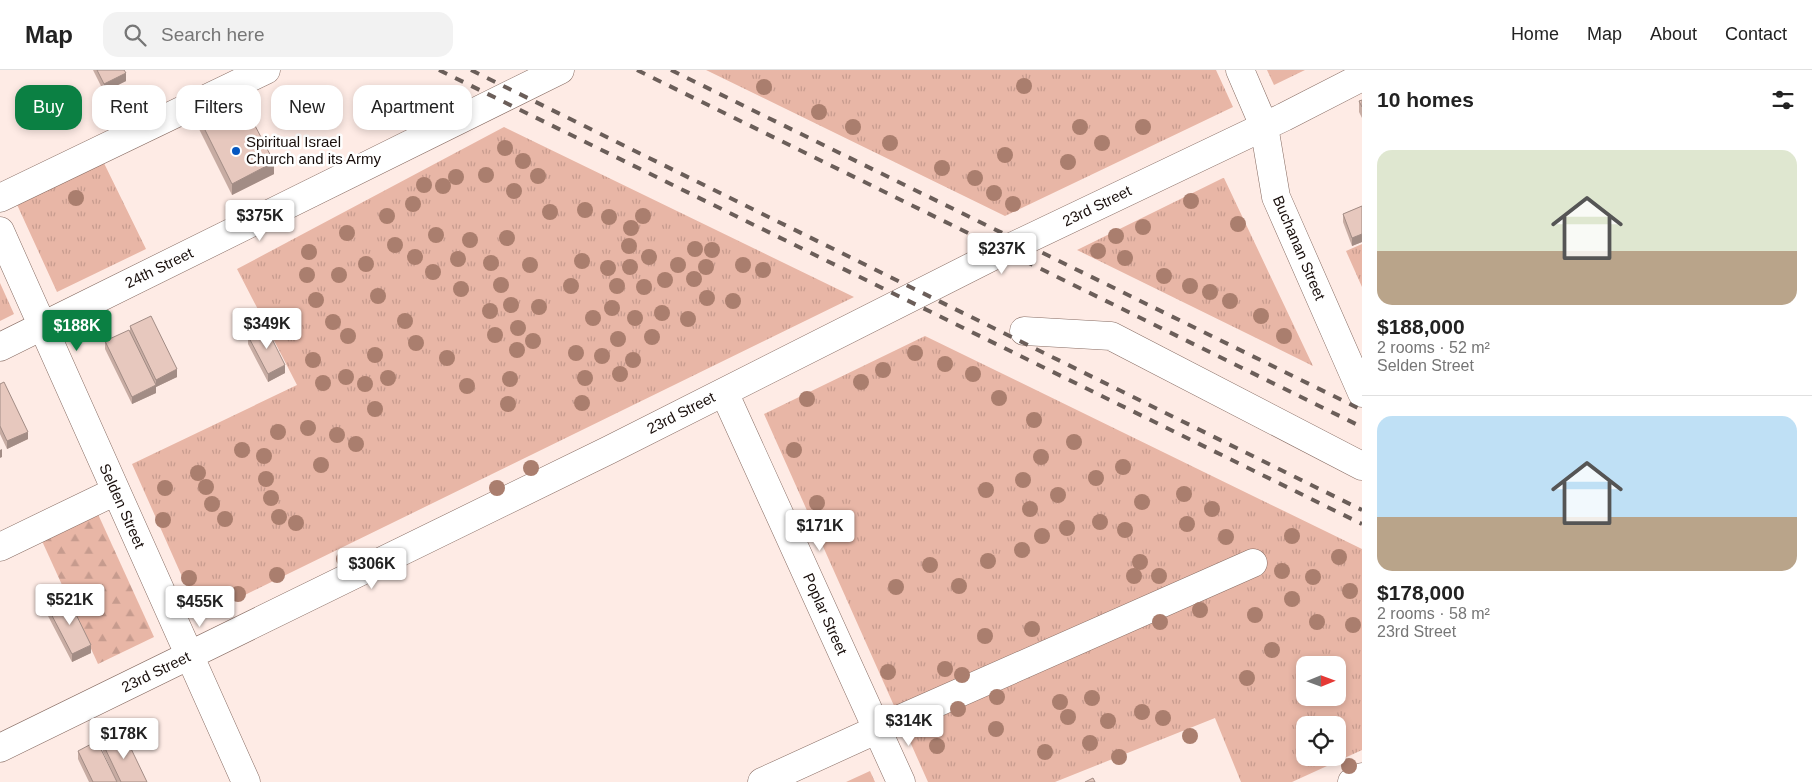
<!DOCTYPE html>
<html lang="en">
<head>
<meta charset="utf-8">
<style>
	body { margin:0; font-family:Helvetica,sans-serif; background:#f2f2f2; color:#222; height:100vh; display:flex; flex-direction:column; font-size:19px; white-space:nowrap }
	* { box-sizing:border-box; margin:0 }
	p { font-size:16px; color:#767676 }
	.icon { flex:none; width:28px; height:28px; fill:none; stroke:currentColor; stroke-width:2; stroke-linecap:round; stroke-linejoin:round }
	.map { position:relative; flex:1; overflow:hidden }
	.drawer { display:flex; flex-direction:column; background:#fff; width:450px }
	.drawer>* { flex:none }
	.top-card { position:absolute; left:15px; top:15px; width:475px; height:45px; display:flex; gap:10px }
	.needle { width:32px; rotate:89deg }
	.buttons { position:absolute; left:1296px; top:586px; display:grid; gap:10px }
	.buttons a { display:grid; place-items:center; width:50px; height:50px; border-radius:10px; background:#fff; box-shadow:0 2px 8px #0003; font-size:25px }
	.price { position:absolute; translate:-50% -42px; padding:0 11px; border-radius:5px; background:#fff; color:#222; font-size:16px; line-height:32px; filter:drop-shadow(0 1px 2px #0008) }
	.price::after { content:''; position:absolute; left:50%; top:30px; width:15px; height:11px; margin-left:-8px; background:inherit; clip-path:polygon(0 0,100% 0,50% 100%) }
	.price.current { background:#0b8043; color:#fff }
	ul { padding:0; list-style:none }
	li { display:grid; align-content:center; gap:10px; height:265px; padding:0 15px }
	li+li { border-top:1px solid #e0e0e0 }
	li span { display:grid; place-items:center; height:155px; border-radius:15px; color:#555 }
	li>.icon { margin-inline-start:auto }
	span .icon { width:90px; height:90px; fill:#fffc; stroke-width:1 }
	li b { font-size:21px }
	h2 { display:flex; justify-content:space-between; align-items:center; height:60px; padding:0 15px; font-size:21px }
	.tag { padding:0 18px; border-radius:15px; background:#fff; box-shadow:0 2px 8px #0003; font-size:18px; line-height:45px }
	.tag.current { background:#0b8043; color:#fff }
	header { display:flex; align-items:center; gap:30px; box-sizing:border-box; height:70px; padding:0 25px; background:#fff; border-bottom:1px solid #e0e0e0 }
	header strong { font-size:24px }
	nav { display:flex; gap:28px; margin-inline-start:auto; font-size:18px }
	.search { width:350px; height:45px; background:#f2f2f2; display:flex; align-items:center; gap:12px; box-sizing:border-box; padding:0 18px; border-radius:15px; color:#767676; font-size:19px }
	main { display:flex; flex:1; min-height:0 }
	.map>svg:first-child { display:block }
	.grass { fill:url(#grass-tufts); fill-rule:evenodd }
	.forest { fill:url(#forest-firs) }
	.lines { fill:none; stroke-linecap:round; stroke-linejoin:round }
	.minor-casing { stroke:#876c63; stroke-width:29 }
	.minor { stroke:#fff; stroke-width:28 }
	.rail { stroke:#6b5e59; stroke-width:4; stroke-dasharray:9 9; stroke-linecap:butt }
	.tree { fill:#aa7e6e }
	.wall { fill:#c7aca3 }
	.shaded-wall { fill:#a28c85 }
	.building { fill:#e7c8be; stroke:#a28c85 }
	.poi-dot { fill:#0557c1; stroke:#fff; stroke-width:2 }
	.labels { text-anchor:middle; stroke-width:5; stroke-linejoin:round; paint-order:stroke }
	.poi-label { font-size:15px; fill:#190f0c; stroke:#fff; text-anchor:start }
	.street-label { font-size:15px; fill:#190f0c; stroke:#fff }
</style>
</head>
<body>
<header>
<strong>Map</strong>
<div class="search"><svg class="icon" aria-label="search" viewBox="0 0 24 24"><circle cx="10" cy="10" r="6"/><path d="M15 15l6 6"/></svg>Search here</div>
<nav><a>Home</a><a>Map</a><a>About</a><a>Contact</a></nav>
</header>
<main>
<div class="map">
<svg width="1362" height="712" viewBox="0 0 1362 712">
	<defs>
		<pattern id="grass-tufts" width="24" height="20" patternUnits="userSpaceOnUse" patternTransform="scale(1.25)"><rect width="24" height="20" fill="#e8b6a6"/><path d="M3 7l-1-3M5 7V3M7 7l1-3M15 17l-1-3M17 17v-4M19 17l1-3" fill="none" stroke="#c69b8e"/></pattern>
		<pattern id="forest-firs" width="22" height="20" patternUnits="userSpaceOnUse" patternTransform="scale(1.25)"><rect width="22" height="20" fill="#e8b6a6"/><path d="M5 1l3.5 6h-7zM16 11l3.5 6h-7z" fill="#c69b8e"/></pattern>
	</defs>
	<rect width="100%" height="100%" fill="#feebe5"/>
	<!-- grass -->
	<path class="grass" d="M706,0H1216L1233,37L1005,146Z
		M1267,0H1305L1274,15Z
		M504,57L854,227L200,547L132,394L297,315L237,199Z
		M101,87L146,179L57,222L14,128Z
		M1223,108H1224L1313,296L1077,180Z
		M1362,174V217L1346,181Z
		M0,213L14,244L0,251Z
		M925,266L1362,479V680L1292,712H1241L1215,648L1055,712H928L764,344ZM1305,595H1338V628H1305ZM1305,655H1338V688H1305Z
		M870,701L875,712H846Z"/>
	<!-- forest -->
	<path class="forest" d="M97,442L154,567L98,594L42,471Z"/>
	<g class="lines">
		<defs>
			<path id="minor" d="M1240,0L1264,56L1276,127L1362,323
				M0,128L266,0
				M0,161L246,712
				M1024,261L1111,266L1362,396
				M0,277L560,0
				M724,322L901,712
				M0,477L116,421
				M0,678L609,380L1007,179L1284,47L1362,7
				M762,712L900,649L1253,493
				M1352,712L1362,707"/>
		</defs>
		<!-- minor casing -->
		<use href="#minor" class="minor-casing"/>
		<!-- minor -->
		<use href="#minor" class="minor"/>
		<!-- rail -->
		<path class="rail" d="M439,0L1362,454
			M471,0L1362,440
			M637,0L1362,357
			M671,0L1362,340"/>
	</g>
	<!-- trees -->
	<g class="tree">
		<circle cx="1024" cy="16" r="8"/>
		<circle cx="764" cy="17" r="8"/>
		<circle cx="819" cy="42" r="8"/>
		<circle cx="853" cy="57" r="8"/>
		<circle cx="1080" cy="57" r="8"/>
		<circle cx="1143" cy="57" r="8"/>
		<circle cx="890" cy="73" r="8"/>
		<circle cx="1102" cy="73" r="8"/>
		<circle cx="505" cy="78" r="8"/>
		<circle cx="1005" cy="85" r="8"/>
		<circle cx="523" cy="91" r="8"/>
		<circle cx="1068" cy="92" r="8"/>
		<circle cx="942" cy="98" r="8"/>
		<circle cx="486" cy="105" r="8"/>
		<circle cx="538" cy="106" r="8"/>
		<circle cx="456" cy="107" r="8"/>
		<circle cx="975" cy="108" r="8"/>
		<circle cx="424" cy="115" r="8"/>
		<circle cx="443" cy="116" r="8"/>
		<circle cx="514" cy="121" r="8"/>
		<circle cx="994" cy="123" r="8"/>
		<circle cx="76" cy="128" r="8"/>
		<circle cx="1191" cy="131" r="8"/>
		<circle cx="413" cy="134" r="8"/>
		<circle cx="1013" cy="134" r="8"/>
		<circle cx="585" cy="140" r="8"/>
		<circle cx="550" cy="142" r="8"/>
		<circle cx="387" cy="146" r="8"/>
		<circle cx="643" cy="146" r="8"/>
		<circle cx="609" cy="147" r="8"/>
		<circle cx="1238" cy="154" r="8"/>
		<circle cx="1143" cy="157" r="8"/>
		<circle cx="631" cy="158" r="8"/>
		<circle cx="347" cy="163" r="8"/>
		<circle cx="436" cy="165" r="8"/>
		<circle cx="1116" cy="166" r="8"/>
		<circle cx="507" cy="168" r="8"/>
		<circle cx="470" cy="170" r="8"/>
		<circle cx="395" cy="175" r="8"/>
		<circle cx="629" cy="176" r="8"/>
		<circle cx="695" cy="179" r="8"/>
		<circle cx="712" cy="180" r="8"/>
		<circle cx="1098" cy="181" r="8"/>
		<circle cx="309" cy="182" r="8"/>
		<circle cx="415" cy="187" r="8"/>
		<circle cx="649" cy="187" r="8"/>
		<circle cx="1125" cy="188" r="8"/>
		<circle cx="458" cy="189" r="8"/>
		<circle cx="582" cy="191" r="8"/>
		<circle cx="491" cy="193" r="8"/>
		<circle cx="366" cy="194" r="8"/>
		<circle cx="530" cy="195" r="8"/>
		<circle cx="678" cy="195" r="8"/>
		<circle cx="743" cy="195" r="8"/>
		<circle cx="630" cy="197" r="8"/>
		<circle cx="706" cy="197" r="8"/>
		<circle cx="608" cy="198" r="8"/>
		<circle cx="763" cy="200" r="8"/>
		<circle cx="433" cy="202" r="8"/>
		<circle cx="307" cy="205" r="8"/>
		<circle cx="339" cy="205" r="8"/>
		<circle cx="1164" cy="206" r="8"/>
		<circle cx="694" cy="209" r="8"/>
		<circle cx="665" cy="210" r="8"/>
		<circle cx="501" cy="215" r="8"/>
		<circle cx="571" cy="216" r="8"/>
		<circle cx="617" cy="216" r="8"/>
		<circle cx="1190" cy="216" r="8"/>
		<circle cx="644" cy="217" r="8"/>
		<circle cx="461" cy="219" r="8"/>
		<circle cx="1210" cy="222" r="8"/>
		<circle cx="378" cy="226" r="8"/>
		<circle cx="707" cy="228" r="8"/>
		<circle cx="316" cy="230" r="8"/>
		<circle cx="733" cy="231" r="8"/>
		<circle cx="1230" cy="231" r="8"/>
		<circle cx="511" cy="235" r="8"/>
		<circle cx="539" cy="237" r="8"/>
		<circle cx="612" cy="238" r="8"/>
		<circle cx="490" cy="241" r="8"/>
		<circle cx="662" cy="243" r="8"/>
		<circle cx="1261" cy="246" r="8"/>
		<circle cx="593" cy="248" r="8"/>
		<circle cx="635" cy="248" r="8"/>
		<circle cx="688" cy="249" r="8"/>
		<circle cx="405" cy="251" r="8"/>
		<circle cx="333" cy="252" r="8"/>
		<circle cx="518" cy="258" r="8"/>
		<circle cx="495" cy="265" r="8"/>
		<circle cx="348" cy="266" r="8"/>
		<circle cx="1284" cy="266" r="8"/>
		<circle cx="652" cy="267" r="8"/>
		<circle cx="618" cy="269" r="8"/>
		<circle cx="533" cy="271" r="8"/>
		<circle cx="416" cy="273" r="8"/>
		<circle cx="517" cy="280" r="8"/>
		<circle cx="576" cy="283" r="8"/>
		<circle cx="915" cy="283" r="8"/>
		<circle cx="375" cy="285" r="8"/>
		<circle cx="602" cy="286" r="8"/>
		<circle cx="447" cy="288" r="8"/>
		<circle cx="313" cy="290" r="8"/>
		<circle cx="633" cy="290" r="8"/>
		<circle cx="945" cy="294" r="8"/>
		<circle cx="883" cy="300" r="8"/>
		<circle cx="620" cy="304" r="8"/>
		<circle cx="973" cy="304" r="8"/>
		<circle cx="346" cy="307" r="8"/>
		<circle cx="388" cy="308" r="8"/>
		<circle cx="585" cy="308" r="8"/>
		<circle cx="510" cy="309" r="8"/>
		<circle cx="861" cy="312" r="8"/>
		<circle cx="323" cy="313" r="8"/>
		<circle cx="365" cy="314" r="8"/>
		<circle cx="467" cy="316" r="8"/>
		<circle cx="999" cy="328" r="8"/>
		<circle cx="807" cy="329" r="8"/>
		<circle cx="582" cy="333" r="8"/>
		<circle cx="508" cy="334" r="8"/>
		<circle cx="375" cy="339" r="8"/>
		<circle cx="1034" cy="350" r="8"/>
		<circle cx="308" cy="358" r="8"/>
		<circle cx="278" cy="362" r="8"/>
		<circle cx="337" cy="365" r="8"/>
		<circle cx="1074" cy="372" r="8"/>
		<circle cx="356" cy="374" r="8"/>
		<circle cx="242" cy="380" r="8"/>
		<circle cx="794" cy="380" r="8"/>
		<circle cx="264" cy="386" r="8"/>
		<circle cx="1041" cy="387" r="8"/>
		<circle cx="321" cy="395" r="8"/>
		<circle cx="1123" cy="397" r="8"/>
		<circle cx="531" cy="398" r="8"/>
		<circle cx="198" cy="403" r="8"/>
		<circle cx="1096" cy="408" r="8"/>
		<circle cx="266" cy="409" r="8"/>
		<circle cx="1023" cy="410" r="8"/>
		<circle cx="206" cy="417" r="8"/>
		<circle cx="165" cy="418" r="8"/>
		<circle cx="497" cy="418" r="8"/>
		<circle cx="986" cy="420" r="8"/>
		<circle cx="1184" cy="424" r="8"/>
		<circle cx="1058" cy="425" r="8"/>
		<circle cx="271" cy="428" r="8"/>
		<circle cx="1142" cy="432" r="8"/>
		<circle cx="817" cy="433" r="8"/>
		<circle cx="212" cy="434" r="8"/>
		<circle cx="1030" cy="439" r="8"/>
		<circle cx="1212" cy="439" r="8"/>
		<circle cx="279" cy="447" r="8"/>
		<circle cx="225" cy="449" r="8"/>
		<circle cx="163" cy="450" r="8"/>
		<circle cx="1100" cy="452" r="8"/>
		<circle cx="296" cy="453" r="8"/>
		<circle cx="1187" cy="454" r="8"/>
		<circle cx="1067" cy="458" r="8"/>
		<circle cx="1125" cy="460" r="8"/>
		<circle cx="1042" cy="466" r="8"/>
		<circle cx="1292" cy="466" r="8"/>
		<circle cx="1226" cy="467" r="8"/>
		<circle cx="1022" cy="480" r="8"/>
		<circle cx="1339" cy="487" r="8"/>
		<circle cx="344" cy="489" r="8"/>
		<circle cx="988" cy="491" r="8"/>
		<circle cx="1140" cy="492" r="8"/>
		<circle cx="930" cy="495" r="8"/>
		<circle cx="1282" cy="501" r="8"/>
		<circle cx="277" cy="505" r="8"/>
		<circle cx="1134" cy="506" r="8"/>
		<circle cx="1159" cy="506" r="8"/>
		<circle cx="1313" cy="507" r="8"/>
		<circle cx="189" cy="508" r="8"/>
		<circle cx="959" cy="516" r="8"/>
		<circle cx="896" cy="517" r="8"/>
		<circle cx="1350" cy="521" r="8"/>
		<circle cx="238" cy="524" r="8"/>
		<circle cx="1292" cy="529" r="8"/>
		<circle cx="199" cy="531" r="8"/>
		<circle cx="1200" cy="540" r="8"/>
		<circle cx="1255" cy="545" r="8"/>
		<circle cx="1160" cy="552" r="8"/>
		<circle cx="1317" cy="552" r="8"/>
		<circle cx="1353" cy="555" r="8"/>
		<circle cx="1032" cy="559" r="8"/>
		<circle cx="985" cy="566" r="8"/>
		<circle cx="1272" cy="580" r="8"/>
		<circle cx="945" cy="599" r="8"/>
		<circle cx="888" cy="602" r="8"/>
		<circle cx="962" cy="605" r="8"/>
		<circle cx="1247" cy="608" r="8"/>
		<circle cx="997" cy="627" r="8"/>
		<circle cx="1092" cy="628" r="8"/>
		<circle cx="1060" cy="632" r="8"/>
		<circle cx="958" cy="639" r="8"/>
		<circle cx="1142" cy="642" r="8"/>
		<circle cx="1068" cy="647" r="8"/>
		<circle cx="1163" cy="648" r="8"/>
		<circle cx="1108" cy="651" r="8"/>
		<circle cx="996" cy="659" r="8"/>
		<circle cx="1190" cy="666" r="8"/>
		<circle cx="1090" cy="673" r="8"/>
		<circle cx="937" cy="676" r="8"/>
		<circle cx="1045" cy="682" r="8"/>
		<circle cx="1119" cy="687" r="8"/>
		<circle cx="1349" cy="696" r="8"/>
	</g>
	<!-- wall -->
	<path class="wall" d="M93,0H124L126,11L104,22Z
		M1362,30V48L1359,42V31Z
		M199,48L274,104L232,125L199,59Z
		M1362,136V172L1352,176L1343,152V144Z
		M130,256L177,307L156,317V323L132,334L105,279V271L130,263Z
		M248,266L285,303L268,312L248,274Z
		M0,314L28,369L7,379L0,364Z
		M48,538L91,583L72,592L48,546Z
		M103,674L147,712H117L103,682Z
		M78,681L117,712H89L78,689Z"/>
	<!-- shaded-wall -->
	<path class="shaded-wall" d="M126,3V11L104,22V14Z
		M274,92V104L232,125V114Z
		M1362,164V172L1352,176V168Z
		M285,295V303L268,312V304Z
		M177,299V307L156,317V310Z
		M156,315V323L132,334V327Z
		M28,362V369L7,379V371Z
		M2,379V387L0,388V380Z
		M91,575V583L72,592V584Z"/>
	<!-- building -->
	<path class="building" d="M97,0H124L126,3L104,14Z
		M240,27L274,92L232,114L199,48Z
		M1362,30V37L1359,31Z
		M1362,136V164L1352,168L1343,144Z
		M151,246L177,299L156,310L130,256Z
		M266,257L285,295L268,304L248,266Z
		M129,260L156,315L132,327L105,271Z
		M4,312L28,362L7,371L0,356V314Z
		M68,528L91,575L72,584L48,538Z
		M124,664L147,712H121L103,674Z
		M97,671L117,712H93L78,681Z
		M1093,708L1095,712H1085Z"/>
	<!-- markers -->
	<circle class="poi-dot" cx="236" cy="81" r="5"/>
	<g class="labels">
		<!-- poi labels -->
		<g class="poi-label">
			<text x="246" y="77">Spiritual Israel<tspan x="246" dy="17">Church and its Army</tspan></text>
		</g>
		<!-- street labels -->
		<g class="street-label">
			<text transform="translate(1097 136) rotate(-26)" y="5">23rd Street</text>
			<text transform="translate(1299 178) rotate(67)" y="5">Buchanan Street</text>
			<text transform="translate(159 198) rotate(-26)" y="5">24th Street</text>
			<text transform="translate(681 343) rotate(-27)" y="5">23rd Street</text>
			<text transform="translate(122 436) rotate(66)" y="5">Selden Street</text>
			<text transform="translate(825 544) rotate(66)" y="5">Poplar Street</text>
			<text transform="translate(156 602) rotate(-26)" y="5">23rd Street</text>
		</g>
	</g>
</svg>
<div class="buttons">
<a><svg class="needle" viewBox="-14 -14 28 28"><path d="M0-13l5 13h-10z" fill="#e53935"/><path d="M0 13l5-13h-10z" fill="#767676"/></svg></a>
<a><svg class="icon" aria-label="locate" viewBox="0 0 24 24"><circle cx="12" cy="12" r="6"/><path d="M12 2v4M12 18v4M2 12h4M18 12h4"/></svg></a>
</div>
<b class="price" style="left:260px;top:172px">$375K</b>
<b class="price" style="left:1002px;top:205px">$237K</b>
<b class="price" style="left:267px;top:280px">$349K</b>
<b class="price current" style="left:77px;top:282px">$188K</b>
<b class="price" style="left:820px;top:482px">$171K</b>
<b class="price" style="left:372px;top:520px">$306K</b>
<b class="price" style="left:70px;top:556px">$521K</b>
<b class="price" style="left:200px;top:558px">$455K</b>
<b class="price" style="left:909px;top:677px">$314K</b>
<b class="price" style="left:124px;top:690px">$178K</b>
<div class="top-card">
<a class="tag current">Buy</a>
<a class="tag">Rent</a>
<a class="tag">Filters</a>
<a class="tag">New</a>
<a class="tag">Apartment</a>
</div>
</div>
<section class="drawer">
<h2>10 homes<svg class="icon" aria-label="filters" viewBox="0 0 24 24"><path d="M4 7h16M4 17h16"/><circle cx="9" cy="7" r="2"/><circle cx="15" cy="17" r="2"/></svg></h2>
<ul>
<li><span style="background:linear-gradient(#dfe7d0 65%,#b9a48a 0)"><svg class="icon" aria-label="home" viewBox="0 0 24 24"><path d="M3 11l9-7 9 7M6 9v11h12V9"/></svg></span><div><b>$188,000</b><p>2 rooms · 52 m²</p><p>Selden Street</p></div></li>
<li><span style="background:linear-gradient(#bfe0f5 65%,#b9a48a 0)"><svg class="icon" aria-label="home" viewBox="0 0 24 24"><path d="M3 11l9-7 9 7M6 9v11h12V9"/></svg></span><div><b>$178,000</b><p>2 rooms · 58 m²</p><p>23rd Street</p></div></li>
</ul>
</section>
</main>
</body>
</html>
